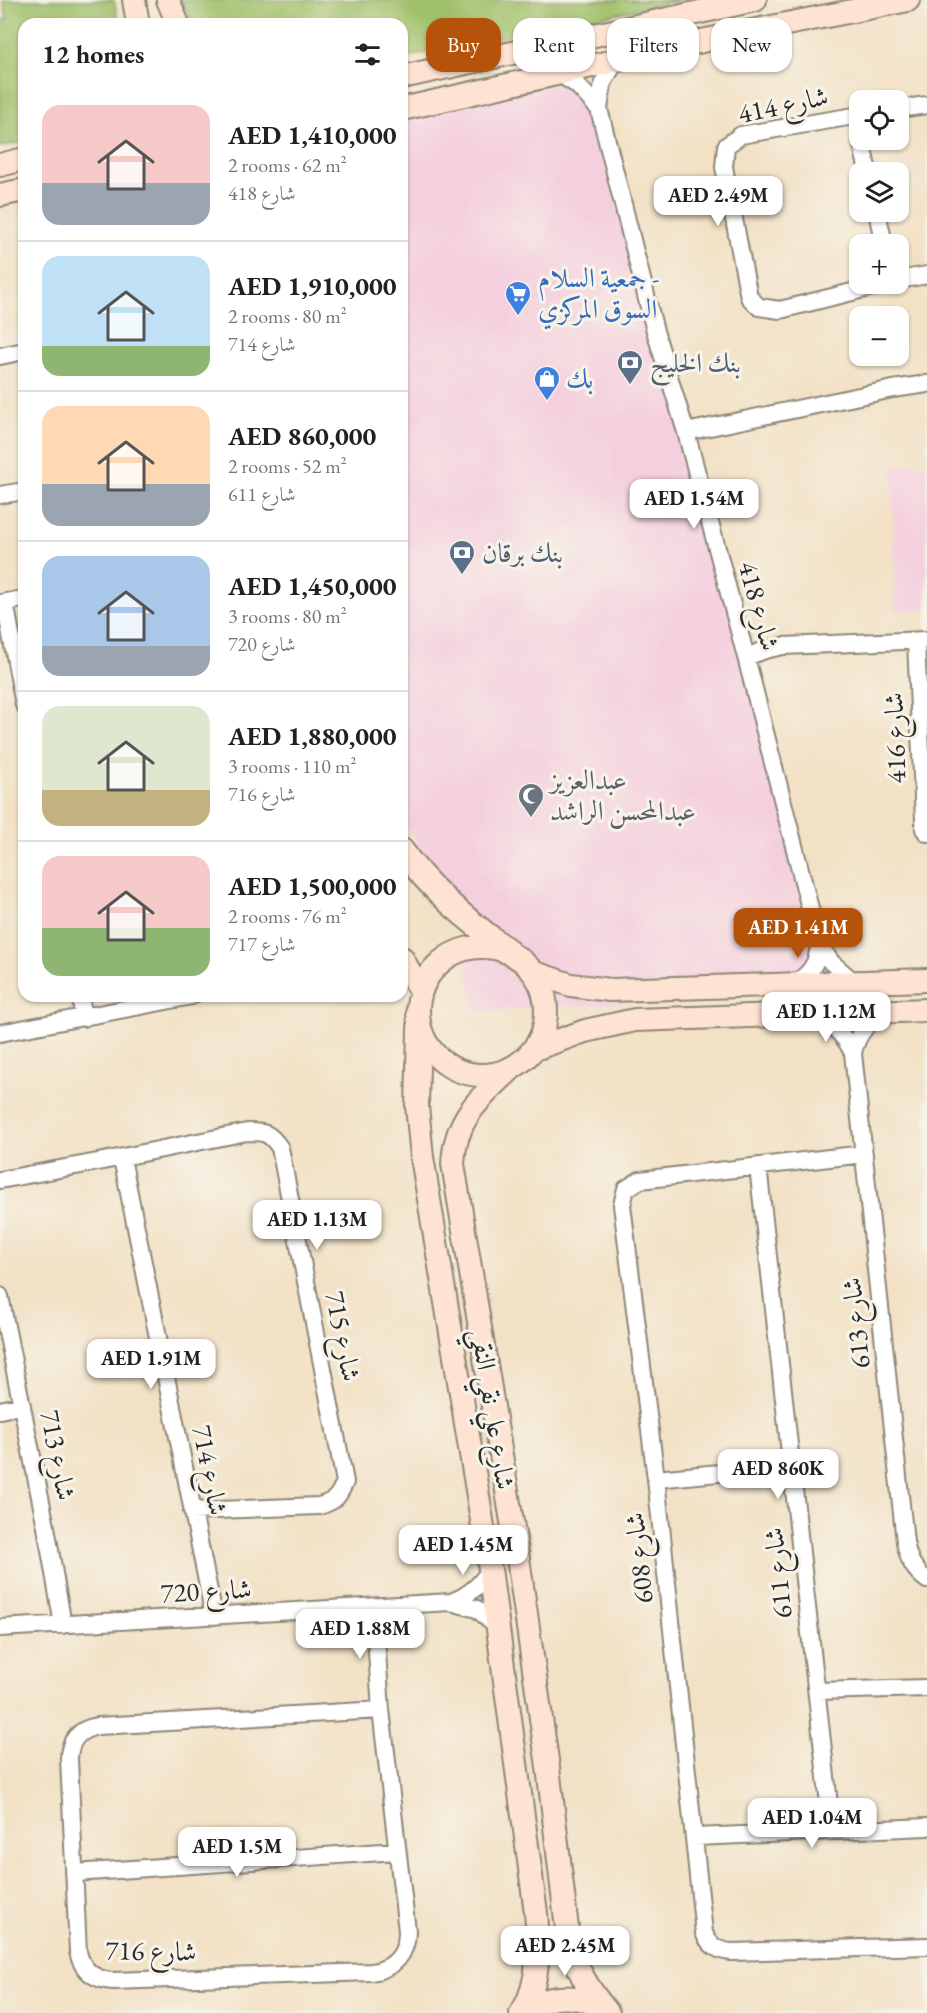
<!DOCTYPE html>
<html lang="en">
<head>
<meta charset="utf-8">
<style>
	body { margin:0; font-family:"EB Garamond",Amiri,serif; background:#f2f2f2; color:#202124; height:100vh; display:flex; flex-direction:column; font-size:22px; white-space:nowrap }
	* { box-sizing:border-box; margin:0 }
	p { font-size:20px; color:#757577 }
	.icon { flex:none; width:33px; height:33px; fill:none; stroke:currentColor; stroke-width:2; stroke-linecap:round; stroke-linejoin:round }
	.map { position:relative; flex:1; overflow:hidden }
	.sheet { position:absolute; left:18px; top:18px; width:390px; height:984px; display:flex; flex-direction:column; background:#fff; border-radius:18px; box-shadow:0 2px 4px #0004 }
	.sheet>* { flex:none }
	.guide { position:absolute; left:426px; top:18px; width:411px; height:54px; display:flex; gap:12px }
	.tools { position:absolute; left:849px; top:90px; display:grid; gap:12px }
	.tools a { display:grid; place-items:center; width:60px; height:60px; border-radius:12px; background:#fff; box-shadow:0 2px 4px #0004; font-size:30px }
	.price { position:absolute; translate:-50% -51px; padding:0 14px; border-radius:12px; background:#fff; color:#222; font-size:20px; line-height:39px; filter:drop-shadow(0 2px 3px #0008) }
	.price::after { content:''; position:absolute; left:50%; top:36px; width:18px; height:14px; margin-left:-9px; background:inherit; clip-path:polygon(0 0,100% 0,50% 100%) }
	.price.on { background:#b45309; color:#fff }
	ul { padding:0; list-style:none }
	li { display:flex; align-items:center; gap:18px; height:150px; padding:0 24px }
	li+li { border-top:2px solid #e0e0e0 }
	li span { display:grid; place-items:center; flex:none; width:168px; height:120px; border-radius:18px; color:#555 }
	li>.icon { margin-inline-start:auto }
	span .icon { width:72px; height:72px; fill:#fffc; stroke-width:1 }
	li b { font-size:26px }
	h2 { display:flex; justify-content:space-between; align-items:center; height:72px; padding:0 24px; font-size:26px }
	.tag { padding:0 21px; border-radius:18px; background:#fff; box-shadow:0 2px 4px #0004; font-size:21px; line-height:54px }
	.tag.on { background:#b45309; color:#fff }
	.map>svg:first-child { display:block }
	.built { fill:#f4cfde }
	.green { fill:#9fbf67; stroke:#657549; stroke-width:1.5 }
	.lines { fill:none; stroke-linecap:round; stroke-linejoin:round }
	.street-casing { stroke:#8e8678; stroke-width:20 }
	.secondary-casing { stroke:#8e8678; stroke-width:26 }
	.street { stroke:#fff; stroke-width:16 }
	.secondary { stroke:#fee3d2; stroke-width:22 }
	.labels { text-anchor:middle; stroke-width:6; stroke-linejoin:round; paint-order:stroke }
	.street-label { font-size:27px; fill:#2b2b2b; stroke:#f7f3e8 }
	.shop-label { font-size:27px; fill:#366cbe; stroke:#f7f3e8; text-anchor:start }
	.service-label { font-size:27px; fill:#4e5e75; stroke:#f7f3e8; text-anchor:start }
	.worship-label { font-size:27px; fill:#5b616d; stroke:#f7f3e8; text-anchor:start }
</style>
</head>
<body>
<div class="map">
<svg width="927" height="2013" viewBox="0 0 927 2013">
	<rect width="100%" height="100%" fill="#f7f3e8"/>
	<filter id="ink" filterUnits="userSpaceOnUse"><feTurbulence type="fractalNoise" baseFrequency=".0167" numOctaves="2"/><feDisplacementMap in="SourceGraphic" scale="12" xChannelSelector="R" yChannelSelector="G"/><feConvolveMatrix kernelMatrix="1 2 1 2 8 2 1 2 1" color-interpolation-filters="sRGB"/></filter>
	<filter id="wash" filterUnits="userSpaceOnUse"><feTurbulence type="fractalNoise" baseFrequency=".008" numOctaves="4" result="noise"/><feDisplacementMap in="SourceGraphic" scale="24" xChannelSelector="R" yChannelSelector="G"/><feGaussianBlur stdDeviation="1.35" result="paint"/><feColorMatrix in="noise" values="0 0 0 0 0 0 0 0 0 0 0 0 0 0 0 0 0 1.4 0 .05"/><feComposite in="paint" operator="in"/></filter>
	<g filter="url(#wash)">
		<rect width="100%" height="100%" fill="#f2e1c5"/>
		<!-- built -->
		<path class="built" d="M563,83L590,106L598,141L665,363L819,944L800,981L659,1001L475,1012L454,903L404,823L402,816V117Z
			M892,465H927V610L895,611Z"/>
		<!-- green -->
		<path class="green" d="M3,0H114L119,24H24V142L0,147V21L7,19Z
			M180,0H682L402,58V24H194Z"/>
	</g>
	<g filter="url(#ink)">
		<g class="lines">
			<defs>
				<path id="street" d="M616,60L603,83L599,109L655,331L686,432L746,657L819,944L831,962L855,983
					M558,73L577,85L599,109
					M898,109L927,105
					M860,115L741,135L726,146L724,167L749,297L759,307L780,310L884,284
					M861,140L868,172
					M877,212L884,244
					M898,280L927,275
					M0,356L24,351
					M686,432L893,389L927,384
					M0,495L24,491
					M5,602L24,705
					M0,603L24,599
					M916,641L924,820V829L927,833
					M746,657L765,650L783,646L926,640
					M791,985C809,976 818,964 819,944
					M80,996L84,1018
					M818,1015C834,1025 845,1036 853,1053L905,1542C908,1558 913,1570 927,1580
					M0,1033L192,996
					M853,1053C857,1034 868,1021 885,1011
					M864,1154L640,1180L626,1189L622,1205L656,1479L704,1933C710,1946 718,1951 732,1952L927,1946
					M122,1158L214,1616
					M758,1166L832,1831
					M0,1180L103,1161L247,1132C265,1132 269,1132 280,1148L345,1482C338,1497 336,1501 319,1506L192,1511
					M0,1296L46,1527L63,1625
					M0,1410L22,1405
					M656,1479L792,1466
					M451,1602C468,1596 481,1585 490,1569
					M374,1608L381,1710
					M0,1628L451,1602L477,1609L498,1627
					M817,1691L927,1688
					M381,1710L407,1931C407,1954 394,1969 371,1972L113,1981C94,1980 82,1970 78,1952L69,1759C69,1740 79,1729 98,1726Z
					M695,1837L927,1827
					M74,1873L397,1851"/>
				<path id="secondary" d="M134,0L138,24
					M168,0L178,24
					M402,77L755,0
					M402,109L711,39L908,0
					M0,165L24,159
					M0,195L24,190
					M402,850C429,889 468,921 507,949
					M418 1011a64 64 0 1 1 128 0a64 64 0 1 1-128 0Z
					M402,958L420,991
					M535,973L571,985L610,990L927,980
					M419,1029L417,1106L422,1157L490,1569L536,1913C539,1946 540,1981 523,2011
					M535,1049L585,1031L635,1020L927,1010
					M511,1069C479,1099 455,1118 453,1164L518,1558L548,1767L568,1937C577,1971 586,1986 608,2013
					M521,2013C546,1994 579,1992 604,2010"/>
			</defs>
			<!-- street casing -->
			<use href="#street" class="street-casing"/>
			<!-- secondary casing -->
			<use href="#secondary" class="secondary-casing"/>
			<!-- street -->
			<use href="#street" class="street"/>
			<!-- secondary -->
			<use href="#secondary" class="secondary"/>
		</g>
	</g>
	<!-- icons -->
	<defs>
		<symbol id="supermarket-pin" viewBox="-11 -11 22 30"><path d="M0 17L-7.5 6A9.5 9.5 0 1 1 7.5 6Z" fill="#3f7fe0" stroke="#f7f3e8"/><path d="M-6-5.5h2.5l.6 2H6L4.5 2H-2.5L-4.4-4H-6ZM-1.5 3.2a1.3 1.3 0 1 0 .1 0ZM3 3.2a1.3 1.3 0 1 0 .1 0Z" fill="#fff"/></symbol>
		<symbol id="bank-pin" viewBox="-11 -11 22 30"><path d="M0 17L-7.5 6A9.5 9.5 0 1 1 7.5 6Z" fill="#5c6f8a" stroke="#f7f3e8"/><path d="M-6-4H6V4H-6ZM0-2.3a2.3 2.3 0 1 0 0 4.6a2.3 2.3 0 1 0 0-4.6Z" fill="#fff"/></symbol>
		<symbol id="shop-pin" viewBox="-11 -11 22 30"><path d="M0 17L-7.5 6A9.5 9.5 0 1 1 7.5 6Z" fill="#3f7fe0" stroke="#f7f3e8"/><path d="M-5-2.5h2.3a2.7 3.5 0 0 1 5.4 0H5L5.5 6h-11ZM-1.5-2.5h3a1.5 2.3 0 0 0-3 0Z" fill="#fff"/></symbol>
		<symbol id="mosque-pin" viewBox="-11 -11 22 30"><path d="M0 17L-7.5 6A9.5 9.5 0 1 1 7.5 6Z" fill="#6b7280" stroke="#f7f3e8"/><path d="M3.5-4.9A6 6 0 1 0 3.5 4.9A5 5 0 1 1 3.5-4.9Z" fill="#fff"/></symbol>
	</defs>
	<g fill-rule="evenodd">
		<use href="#supermarket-pin" x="503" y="279" width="30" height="40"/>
		<use href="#bank-pin" x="615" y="348" width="30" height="40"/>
		<use href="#shop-pin" x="532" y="364" width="30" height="40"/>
		<use href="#bank-pin" x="447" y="538" width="30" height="40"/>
		<use href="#mosque-pin" x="516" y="781" width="30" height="40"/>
	</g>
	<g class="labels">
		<!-- street labels -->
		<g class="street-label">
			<text transform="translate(783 105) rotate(-12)" y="9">شارع 414</text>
			<text transform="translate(759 606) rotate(75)" y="9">شارع 418</text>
			<text transform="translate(895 738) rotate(-92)" y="9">شارع 416</text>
			<text transform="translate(856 1323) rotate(-96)" y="9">شارع 613</text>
			<text transform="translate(343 1336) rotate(79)" y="9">شارع 715</text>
			<text transform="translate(493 1409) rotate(81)" y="9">شارع علي نقي النقي</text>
			<text transform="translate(58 1455) rotate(79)" y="9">شارع 713</text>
			<text transform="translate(210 1470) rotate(79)" y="9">شارع 714</text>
			<text transform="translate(639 1558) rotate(-96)" y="9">شارع 608</text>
			<text transform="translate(778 1573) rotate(-96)" y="9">شارع 611</text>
			<text transform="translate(206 1591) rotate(-3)" y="9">شارع 720</text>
			<text transform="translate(151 1951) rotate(1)" y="9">شارع 716</text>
		</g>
		<!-- shop labels -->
		<g class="shop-label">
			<text x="538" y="287">جمعية السلام -<tspan x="538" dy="31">السوق المركزي</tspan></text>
			<text x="566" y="388">بك</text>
		</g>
		<!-- service labels -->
		<g class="service-label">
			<text x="650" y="372">بنك الخليج</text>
			<text x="482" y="562">بنك برقان</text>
		</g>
		<!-- worship labels -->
		<g class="worship-label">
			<text x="550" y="789">عبدالعزيز<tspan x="550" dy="31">عبدالمحسن الراشد</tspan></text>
		</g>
	</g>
</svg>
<div class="tools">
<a><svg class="icon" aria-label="locate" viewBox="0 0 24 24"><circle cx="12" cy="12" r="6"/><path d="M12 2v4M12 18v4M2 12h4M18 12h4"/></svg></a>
<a><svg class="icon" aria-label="layers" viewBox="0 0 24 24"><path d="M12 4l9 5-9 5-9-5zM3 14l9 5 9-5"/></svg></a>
<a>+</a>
<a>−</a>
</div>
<b class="price" style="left:718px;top:227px">AED 2.49M</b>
<b class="price" style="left:694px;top:530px">AED 1.54M</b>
<b class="price on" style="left:798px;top:959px">AED 1.41M</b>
<b class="price" style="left:826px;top:1043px">AED 1.12M</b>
<b class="price" style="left:317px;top:1251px">AED 1.13M</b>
<b class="price" style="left:151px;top:1390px">AED 1.91M</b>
<b class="price" style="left:778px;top:1500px">AED 860K</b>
<b class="price" style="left:463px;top:1576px">AED 1.45M</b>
<b class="price" style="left:360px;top:1660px">AED 1.88M</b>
<b class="price" style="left:812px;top:1849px">AED 1.04M</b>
<b class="price" style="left:237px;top:1878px">AED 1.5M</b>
<b class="price" style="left:565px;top:1977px">AED 2.45M</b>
<div class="guide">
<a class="tag on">Buy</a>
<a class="tag">Rent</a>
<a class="tag">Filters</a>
<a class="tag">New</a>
</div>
<section class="sheet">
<h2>12 homes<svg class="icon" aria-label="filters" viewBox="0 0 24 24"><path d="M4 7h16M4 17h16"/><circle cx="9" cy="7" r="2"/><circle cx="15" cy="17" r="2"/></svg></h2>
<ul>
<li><span style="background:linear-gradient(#f6c9c9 65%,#9aa5b1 0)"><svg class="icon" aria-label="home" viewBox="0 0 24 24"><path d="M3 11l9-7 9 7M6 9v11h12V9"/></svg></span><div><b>AED 1,410,000</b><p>2 rooms · 62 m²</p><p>شارع 418</p></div></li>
<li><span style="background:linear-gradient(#bfe0f5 75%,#8fb573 0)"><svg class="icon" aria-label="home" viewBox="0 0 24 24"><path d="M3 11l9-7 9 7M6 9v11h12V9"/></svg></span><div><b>AED 1,910,000</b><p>2 rooms · 80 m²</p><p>شارع 714</p></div></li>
<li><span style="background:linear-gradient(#ffd9b3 65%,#9aa5b1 0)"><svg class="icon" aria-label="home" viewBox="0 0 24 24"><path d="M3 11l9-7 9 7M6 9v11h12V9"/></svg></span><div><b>AED 860,000</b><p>2 rooms · 52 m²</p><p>شارع 611</p></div></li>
<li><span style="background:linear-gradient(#a9c7e8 75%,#9aa5b1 0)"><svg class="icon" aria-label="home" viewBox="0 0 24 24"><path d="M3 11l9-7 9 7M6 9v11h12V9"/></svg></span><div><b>AED 1,450,000</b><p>3 rooms · 80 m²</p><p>شارع 720</p></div></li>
<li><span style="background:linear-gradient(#dfe7d0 70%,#c2b280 0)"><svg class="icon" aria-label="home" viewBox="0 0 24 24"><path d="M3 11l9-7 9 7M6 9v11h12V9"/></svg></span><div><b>AED 1,880,000</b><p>3 rooms · 110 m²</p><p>شارع 716</p></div></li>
<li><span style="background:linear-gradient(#f6c9c9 60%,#8fb573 0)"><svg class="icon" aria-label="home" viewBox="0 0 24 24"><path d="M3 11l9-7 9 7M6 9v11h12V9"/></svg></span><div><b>AED 1,500,000</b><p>2 rooms · 76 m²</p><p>شارع 717</p></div></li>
</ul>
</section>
</div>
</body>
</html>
